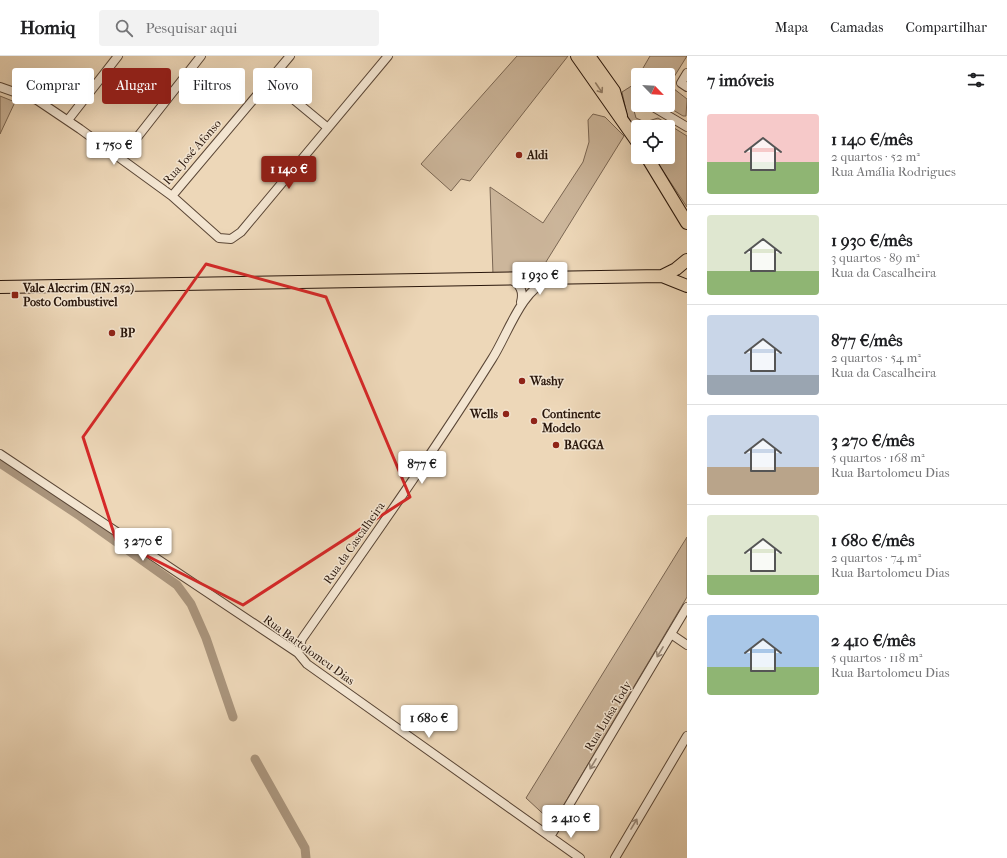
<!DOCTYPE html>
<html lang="pt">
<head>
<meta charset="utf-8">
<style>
	body { margin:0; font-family:"IM FELL French Canon",serif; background:#f2f2f2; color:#202124; height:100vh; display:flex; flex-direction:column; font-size:15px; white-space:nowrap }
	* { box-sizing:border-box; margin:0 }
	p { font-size:13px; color:#757577 }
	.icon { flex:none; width:22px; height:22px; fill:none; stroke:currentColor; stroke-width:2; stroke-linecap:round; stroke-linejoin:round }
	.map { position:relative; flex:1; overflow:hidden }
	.panel { display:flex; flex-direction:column; background:#fff; width:320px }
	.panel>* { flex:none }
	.banner { position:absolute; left:12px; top:12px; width:380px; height:36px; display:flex; gap:8px }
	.needle { width:26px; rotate:115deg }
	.tools { position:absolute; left:631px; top:12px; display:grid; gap:8px }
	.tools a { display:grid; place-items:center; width:44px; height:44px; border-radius:4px; background:#fff; box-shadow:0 4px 16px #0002; font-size:20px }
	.price { position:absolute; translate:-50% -34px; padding:0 9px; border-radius:4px; background:#fff; color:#222; font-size:13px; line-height:26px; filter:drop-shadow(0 1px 2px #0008) }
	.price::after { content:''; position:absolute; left:50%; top:24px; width:12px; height:9px; margin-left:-6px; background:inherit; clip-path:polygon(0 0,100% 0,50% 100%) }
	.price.active { background:#8f2418; color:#fff }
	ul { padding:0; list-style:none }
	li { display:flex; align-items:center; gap:12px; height:100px; padding:0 20px }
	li+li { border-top:1px solid #e0e0e0 }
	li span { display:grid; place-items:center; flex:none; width:112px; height:80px; border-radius:4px; color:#555 }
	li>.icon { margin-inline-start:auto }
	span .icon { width:48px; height:48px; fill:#fffc; stroke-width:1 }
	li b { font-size:17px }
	h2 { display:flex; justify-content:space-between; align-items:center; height:48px; padding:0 20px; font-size:17px }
	.pill { padding:0 14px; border-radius:4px; background:#fff; box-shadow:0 4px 16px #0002; font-size:14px; line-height:36px }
	.pill.active { background:#8f2418; color:#fff }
	header { display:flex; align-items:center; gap:24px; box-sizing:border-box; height:56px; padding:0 20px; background:#fff; border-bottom:1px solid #e0e0e0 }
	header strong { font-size:19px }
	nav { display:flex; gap:22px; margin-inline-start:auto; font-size:14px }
	.search { width:280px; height:36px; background:#f2f2f2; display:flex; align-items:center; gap:10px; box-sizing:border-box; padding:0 14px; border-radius:4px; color:#757577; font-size:15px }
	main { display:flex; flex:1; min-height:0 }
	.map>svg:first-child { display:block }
	.green { fill:#ccb69b; stroke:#7a6653 }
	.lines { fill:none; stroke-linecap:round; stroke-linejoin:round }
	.canal { stroke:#aa957d; stroke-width:9 }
	.street-casing { stroke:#5a4636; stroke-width:10 }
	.primary-casing { stroke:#29160b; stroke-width:14 }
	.street { stroke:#f3e5d1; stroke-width:8 }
	.primary { stroke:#edd7b8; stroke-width:12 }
	.oneway { stroke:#95806a }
	.oneway2 { stroke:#988878 }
	.marked { fill:none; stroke:#d62828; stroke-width:3; stroke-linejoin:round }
	.poi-dot { fill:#8f2418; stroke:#f3e5d1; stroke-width:1.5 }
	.labels { text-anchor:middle; stroke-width:3; stroke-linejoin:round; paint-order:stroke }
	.street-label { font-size:12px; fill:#29160b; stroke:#f3e5d1 }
	.poi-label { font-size:12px; font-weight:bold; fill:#29160b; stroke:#f3e5d1; text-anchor:start }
</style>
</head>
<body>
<header>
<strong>Homiq</strong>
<div class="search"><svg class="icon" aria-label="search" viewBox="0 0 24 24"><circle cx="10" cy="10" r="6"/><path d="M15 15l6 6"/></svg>Pesquisar aqui</div>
<nav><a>Mapa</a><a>Camadas</a><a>Compartilhar</a></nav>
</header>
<main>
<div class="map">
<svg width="687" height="802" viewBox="0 0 687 802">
	<rect width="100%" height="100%" fill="#edd7b8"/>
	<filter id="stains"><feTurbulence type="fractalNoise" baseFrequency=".005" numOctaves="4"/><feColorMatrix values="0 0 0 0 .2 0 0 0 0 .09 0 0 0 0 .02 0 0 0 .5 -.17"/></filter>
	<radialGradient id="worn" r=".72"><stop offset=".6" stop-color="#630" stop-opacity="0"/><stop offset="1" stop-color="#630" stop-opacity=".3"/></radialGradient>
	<!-- green -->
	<path class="green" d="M517,0H568L470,125L461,123L451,135L421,108Z
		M650,0H687L669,29L687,43L686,60H683L665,49H668V19H639Z
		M638,21V44L633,51L636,62L645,66L658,62L687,80V151L655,103L657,101H668V92L675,87L668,83V71H638V77L627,59L622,36L633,29Z
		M0,40L15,46L0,78Z
		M593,58L605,61L624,80L541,214L493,219L490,131L543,167L583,106L589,86L588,64Z
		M687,481V541L553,767L526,742Z"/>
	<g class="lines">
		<!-- canal -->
		<path class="canal" d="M0,407L80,460L177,529L191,548L206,582L233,661
			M255,703L305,792L306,802"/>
		<defs>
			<path id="street" d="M687,17L681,27L687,31
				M270,24L328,72
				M0,31L37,44L80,73L172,140L219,182L231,183L241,176L388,0
				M650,49L687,71
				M68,64L118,0
				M121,102L201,0
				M172,140L290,0
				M510,223C520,228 524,235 521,246
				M0,398L298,597L307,608L580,802
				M671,578L687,589
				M298,597L302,583C367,490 432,399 492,303C508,278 521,234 549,224
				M550,781L687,551
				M615,802L687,680"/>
			<path id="primary" d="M577,0L638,87
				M589,0L614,35L621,60
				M647,101L687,167
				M662,220L676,213L687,204
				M0,231L662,220L687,230"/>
		</defs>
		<!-- street casing -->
		<use href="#street" class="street-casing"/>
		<!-- primary casing -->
		<use href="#primary" class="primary-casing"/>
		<!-- street -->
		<use href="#street" class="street"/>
		<!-- primary -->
		<use href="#primary" class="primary"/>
	</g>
	<!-- one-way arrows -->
	<defs><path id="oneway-shaft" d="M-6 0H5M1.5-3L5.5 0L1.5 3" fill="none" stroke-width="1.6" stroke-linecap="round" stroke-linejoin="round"/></defs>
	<use class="oneway" href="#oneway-shaft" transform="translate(599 32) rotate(56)"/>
	<g class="oneway2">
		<use href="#oneway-shaft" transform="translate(660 596) rotate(121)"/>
		<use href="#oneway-shaft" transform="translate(593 708) rotate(121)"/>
		<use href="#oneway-shaft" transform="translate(634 768) rotate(-59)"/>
	</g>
	<!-- marked area -->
	<path class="marked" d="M206,208L326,241L410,441L243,549L116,484L83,381Z"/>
	<!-- markers -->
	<g class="poi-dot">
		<circle cx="519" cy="99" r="4"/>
		<rect x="11" y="235" width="8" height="8" rx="2"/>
		<circle cx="112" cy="277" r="4"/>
		<circle cx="522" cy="325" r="4"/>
		<circle cx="506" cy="358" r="4"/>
		<circle cx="534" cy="365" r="4"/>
		<circle cx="556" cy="389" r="4"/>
	</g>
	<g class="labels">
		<!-- street labels -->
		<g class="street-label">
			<text transform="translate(192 96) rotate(-49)" y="4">Rua José Afonso</text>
			<text transform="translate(354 487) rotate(-55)" y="4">Rua da Cascalheira</text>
			<text transform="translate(309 594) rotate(36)" y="4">Rua Bartolomeu Dias</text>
			<text transform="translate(608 660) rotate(-59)" y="4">Rua Luísa Tody</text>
		</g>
		<!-- poi labels -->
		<g class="poi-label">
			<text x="527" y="103">Aldi</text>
			<text x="23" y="236">Vale Alecrim (EN 252)<tspan x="23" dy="14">Posto Combustivel</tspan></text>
			<text x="120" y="281">BP</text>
			<text x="530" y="329">Washy</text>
			<text x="498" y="362" text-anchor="end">Wells</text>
			<text x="542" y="362">Continente<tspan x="542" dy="14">Modelo</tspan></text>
			<text x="564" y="393">BAGGA</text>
		</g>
	</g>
	<rect width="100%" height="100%" filter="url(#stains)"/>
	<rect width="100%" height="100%" fill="url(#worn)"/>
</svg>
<div class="tools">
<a><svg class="needle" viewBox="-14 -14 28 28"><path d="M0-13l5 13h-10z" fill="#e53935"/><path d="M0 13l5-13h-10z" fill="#757577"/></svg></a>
<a><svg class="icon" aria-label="locate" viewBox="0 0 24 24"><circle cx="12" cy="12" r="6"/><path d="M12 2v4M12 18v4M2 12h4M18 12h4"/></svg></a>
</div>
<b class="price" style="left:114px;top:110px">1 750 €</b>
<b class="price active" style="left:289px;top:134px">1 140 €</b>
<b class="price" style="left:540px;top:240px">1 930 €</b>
<b class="price" style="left:422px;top:429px">877 €</b>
<b class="price" style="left:143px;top:506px">3 270 €</b>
<b class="price" style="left:429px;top:683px">1 680 €</b>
<b class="price" style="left:571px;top:783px">2 410 €</b>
<div class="banner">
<a class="pill">Comprar</a>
<a class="pill active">Alugar</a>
<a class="pill">Filtros</a>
<a class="pill">Novo</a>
</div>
</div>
<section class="panel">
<h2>7 imóveis<svg class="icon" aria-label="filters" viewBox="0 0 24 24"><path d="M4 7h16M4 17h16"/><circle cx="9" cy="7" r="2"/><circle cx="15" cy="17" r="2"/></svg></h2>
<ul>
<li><span style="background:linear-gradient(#f6c9c9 60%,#8fb573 0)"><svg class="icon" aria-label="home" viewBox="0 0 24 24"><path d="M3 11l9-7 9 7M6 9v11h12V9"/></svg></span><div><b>1 140 €/mês</b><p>2 quartos · 52 m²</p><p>Rua Amália Rodrigues</p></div></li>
<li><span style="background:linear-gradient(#dfe7d0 70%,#8fb573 0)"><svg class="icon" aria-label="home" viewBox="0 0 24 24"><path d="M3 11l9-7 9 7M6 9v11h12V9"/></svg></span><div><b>1 930 €/mês</b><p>3 quartos · 89 m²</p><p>Rua da Cascalheira</p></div></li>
<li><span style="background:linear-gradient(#c9d6e8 75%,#9aa5b1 0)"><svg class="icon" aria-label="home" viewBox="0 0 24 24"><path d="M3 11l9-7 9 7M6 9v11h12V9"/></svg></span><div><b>877 €/mês</b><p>2 quartos · 54 m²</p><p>Rua da Cascalheira</p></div></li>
<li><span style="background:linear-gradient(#c9d6e8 65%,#b9a48a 0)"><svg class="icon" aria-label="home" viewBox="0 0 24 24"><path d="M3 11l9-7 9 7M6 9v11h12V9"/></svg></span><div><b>3 270 €/mês</b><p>5 quartos · 168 m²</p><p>Rua Bartolomeu Dias</p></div></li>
<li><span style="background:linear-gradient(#dfe7d0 75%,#8fb573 0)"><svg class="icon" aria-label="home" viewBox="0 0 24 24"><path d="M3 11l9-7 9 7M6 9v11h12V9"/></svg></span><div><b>1 680 €/mês</b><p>2 quartos · 74 m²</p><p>Rua Bartolomeu Dias</p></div></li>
<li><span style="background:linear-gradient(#a9c7e8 65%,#8fb573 0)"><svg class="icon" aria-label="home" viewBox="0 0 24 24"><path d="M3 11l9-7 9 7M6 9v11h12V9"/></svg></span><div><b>2 410 €/mês</b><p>5 quartos · 118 m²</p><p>Rua Bartolomeu Dias</p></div></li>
</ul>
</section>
</main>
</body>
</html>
